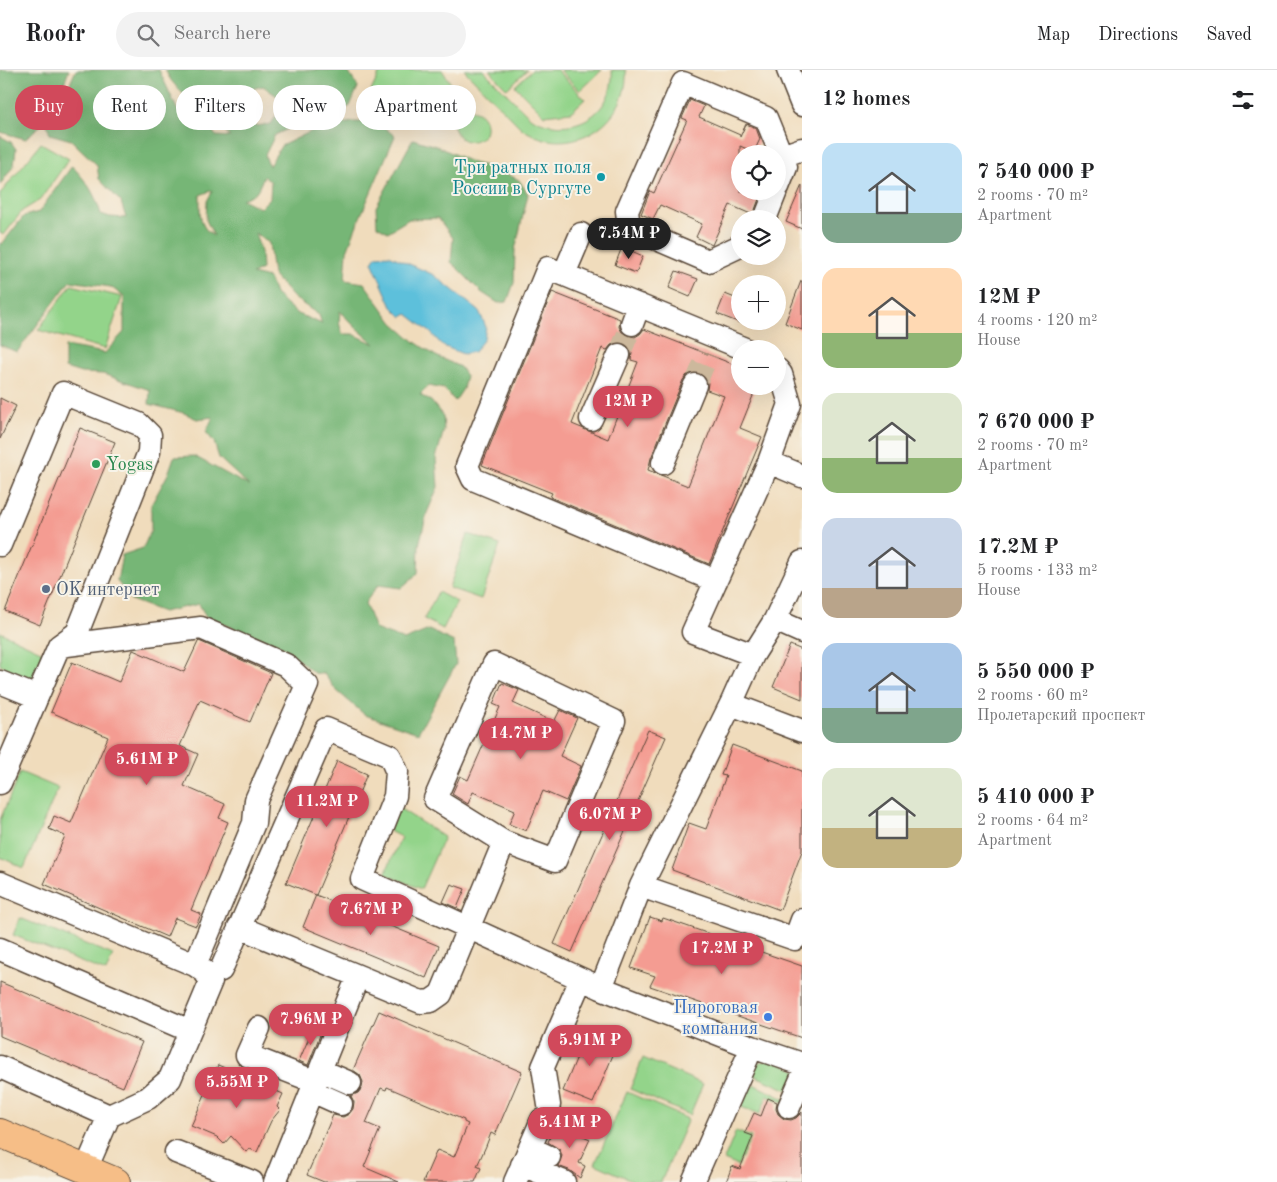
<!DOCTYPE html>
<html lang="en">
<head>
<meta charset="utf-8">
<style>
	body { margin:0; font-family:"Old Standard TT",serif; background:#f2f2f2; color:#202124; height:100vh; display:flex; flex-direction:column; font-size:19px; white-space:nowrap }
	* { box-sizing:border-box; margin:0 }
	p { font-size:16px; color:#757577 }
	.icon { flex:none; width:28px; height:28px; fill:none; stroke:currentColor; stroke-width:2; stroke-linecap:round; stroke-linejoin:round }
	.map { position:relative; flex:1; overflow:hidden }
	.sheet { display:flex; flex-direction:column; background:#fff; width:475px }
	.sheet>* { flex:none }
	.guide { position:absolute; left:15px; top:15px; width:475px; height:45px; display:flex; gap:10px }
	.tools { position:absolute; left:731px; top:75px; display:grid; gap:10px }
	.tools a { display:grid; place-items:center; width:55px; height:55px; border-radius:50%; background:#fff; box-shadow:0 5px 20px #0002; font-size:25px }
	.price { position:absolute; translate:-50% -42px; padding:0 11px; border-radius:18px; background:#d1495b; color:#fff; font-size:16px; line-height:32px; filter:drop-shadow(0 1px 2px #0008) }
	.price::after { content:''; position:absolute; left:50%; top:30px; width:15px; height:11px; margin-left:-8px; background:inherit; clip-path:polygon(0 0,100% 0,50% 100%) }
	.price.on { background:#222; color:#fff }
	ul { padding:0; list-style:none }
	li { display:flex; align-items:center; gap:15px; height:125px; padding:0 20px }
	li span { display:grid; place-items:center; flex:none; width:140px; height:100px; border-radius:15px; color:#555 }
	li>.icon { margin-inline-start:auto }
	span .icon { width:60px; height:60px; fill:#fffc; stroke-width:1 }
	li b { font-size:21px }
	h2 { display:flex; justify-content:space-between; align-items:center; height:60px; padding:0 20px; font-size:21px }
	.tag { padding:0 18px; border-radius:22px; background:#fff; box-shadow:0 5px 20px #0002; font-size:18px; line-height:45px }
	.tag.on { background:#d1495b; color:#fff }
	header { display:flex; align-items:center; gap:30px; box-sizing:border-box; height:70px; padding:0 25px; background:#fff; border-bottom:1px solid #e0e0e0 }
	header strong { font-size:24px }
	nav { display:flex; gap:28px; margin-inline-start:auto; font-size:18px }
	.search { width:350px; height:45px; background:#f2f2f2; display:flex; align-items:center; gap:12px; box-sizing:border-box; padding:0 18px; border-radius:28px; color:#757577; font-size:19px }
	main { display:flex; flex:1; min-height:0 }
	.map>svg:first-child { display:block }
	.green { fill:#93d48a; stroke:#677f54 }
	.forest { fill:#76b676; stroke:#58704a; fill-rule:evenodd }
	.water { fill:#5dc0db; stroke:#4c757c }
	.building { fill:#f49c92; fill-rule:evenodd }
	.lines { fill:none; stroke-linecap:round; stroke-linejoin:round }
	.minor-tunnel { stroke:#ccb89c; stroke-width:22; stroke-dasharray:22 11; stroke-linecap:butt }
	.minor-casing { stroke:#564536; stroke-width:25 }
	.major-casing { stroke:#564536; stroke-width:30 }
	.minor { stroke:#fff; stroke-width:22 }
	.major { stroke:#f6be87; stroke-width:28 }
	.culture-dot { fill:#0f9aa8; stroke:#f7f3e8; stroke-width:2 }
	.leisure-dot { fill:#2e9e5b; stroke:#f7f3e8; stroke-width:2 }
	.service-dot { fill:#5c6f8a; stroke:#f7f3e8; stroke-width:2 }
	.shop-dot { fill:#3f7fe0; stroke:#f7f3e8; stroke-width:2 }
	.labels { text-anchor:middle; stroke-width:4; stroke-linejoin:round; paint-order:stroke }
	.culture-label { font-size:18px; fill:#0d838f; stroke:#f7f3e8; text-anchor:end }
	.leisure-label { font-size:18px; fill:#27864d; stroke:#f7f3e8; text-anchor:start }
	.service-label { font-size:18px; fill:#4e5e75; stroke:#f7f3e8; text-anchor:start }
	.shop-label { font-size:18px; fill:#366cbe; stroke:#f7f3e8; text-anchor:end }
</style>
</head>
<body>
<header>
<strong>Roofr</strong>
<div class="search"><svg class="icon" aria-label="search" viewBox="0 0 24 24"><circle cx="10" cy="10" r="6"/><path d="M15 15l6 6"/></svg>Search here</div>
<nav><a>Map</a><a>Directions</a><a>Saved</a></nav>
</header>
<main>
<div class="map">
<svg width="802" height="1112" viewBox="0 0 802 1112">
	<rect width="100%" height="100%" fill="#f7f3e8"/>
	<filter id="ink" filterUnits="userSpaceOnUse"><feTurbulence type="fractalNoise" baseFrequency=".02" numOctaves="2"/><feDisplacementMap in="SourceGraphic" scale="10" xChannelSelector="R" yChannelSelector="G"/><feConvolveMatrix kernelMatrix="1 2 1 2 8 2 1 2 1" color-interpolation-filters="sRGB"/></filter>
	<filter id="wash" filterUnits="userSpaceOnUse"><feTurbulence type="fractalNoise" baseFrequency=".0096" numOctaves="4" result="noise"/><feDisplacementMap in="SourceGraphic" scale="20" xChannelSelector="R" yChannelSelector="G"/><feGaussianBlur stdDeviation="1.12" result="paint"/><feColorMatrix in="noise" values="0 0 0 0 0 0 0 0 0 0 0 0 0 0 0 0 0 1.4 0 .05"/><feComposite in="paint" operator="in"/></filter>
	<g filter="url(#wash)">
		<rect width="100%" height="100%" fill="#f0dcbc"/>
		<!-- green -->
		<path class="green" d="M381,0H442L468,40C482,40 489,51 485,64C474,76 457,73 454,56L371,21Z
			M464,0H483L530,47C568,69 615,47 612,0H626C629,38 597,71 559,71C545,71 534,66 522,59Z
			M489,0H527L507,19Z
			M532,0H557L585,29L571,42L544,45L515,16Z
			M560,0H602L580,21Z
			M41,73L69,89L40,130L22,141L4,165L0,163V124Z
			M71,215L122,227L105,279L38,260Z
			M468,464L500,475L481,529L449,518Z
			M438,522L457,532L443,559L424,549Z
			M0,562L45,583L32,610L0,595Z
			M20,702L58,718L24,798L0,787V750Z
			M399,738L444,767L421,819L385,804L401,767L389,761Z
			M20,848L113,885L106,902L13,865Z
			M643,988L703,1014L690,1045L630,1019Z
			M772,989L800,1002L792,1022L749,1003L753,994Z
			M755,1015L789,1031L787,1034L767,1026L760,1044L741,1037L749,1019Z
			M627,1022L688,1049L661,1112H636L595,1094Z
			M736,1061L751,1067L738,1096L724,1090Z"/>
		<!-- forest -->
		<path class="forest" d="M0,0H69L59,27L67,20L76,0H159L177,39L193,58L187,41L202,46L216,66L230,67C213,41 179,30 165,0H347L358,17L350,36L335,46L303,52L275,65L265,85L269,96L281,76L316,59L352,52H377L395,66L358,152L347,181L345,210L364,213L393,253L415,272L436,286L460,297L466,306L463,319L455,331L444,319L428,316L420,325L431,331L443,346L444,360L436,388L438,417L427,443L419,475L418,503L401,518L378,515L365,533L375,559L404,570L429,560L454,572L456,594L418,663L365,645L336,620L324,604L314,603L284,578L206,547L199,534L163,542L131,530L117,511L122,485L143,478L151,460V435L168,404L174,387L194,386L249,416L219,388L214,372L206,362L213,347L197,349L184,343L149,334L150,320L103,304L81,303L65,298V276L105,283L124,262V227L111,217L70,211L17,282L0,275V173L2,174L24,146L39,142L72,96C88,113 94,122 101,144L110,147L126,148L121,132L99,109L97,95L71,70L50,64L46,52L36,59L26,69L0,62ZM263,16L277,26L281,37L271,54L255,56L245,34L252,19ZM264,106L271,112L270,128L260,138L242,129C259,123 257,121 264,106ZM213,120L207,131L206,150L214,166C198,157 200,141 200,125ZM255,163L269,173L273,205L294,228L319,245L322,254L296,243L275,224L269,208L252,204L262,199L261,182ZM340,241L354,256L375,274L353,264H342L339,252Z
			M0,66L11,72L16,79L14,95L0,115Z
			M413,69L439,77L473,93L495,98L519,110L528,124L515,180L514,213L507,232L498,233L481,222L451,192L453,168L438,148L409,149L388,162L377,156L376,137Z"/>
		<!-- water -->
		<path class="water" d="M389,185L434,205L479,241L486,257L484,269L474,282L463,284L443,276L430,262L407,244L402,247L392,237L372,192L376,186Z"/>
		<g id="blocks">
			<!-- building -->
			<path class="building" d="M690,30L704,36L699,47L740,65V67L746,54L756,58L760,69L754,82L740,76V121H762L753,145L730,135L712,175L696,167L702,154L660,135L653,149L641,144L650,121L654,123L687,50L682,48Z
				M802,115V159L786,152Z
				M622,177L643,186L636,203L615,195Z
				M676,201L698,209L690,227L669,218Z
				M801,211H802V260L785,253Z
				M552,222L620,249L619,257L622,262L627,266L635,267L640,264L644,259L740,297V316H757L740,358L762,367L709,494L550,427L552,423L482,395ZM618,272L625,273L629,277L632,283L631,290L638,292L608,369L572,354L602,278L607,280L612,274ZM693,302L700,303L705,307L708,313L707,320L724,326L688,416L648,400L651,388L683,310L687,305Z
				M725,224L740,230V253L717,244Z
				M0,328L16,336L0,369Z
				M80,358L115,372L40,555L5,541Z
				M199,571L271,603L250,652L200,630L180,676L198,684L184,716L225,734L219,748L228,752L191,840L201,844L196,856L175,848L167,867L44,814L65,766L49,759L54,746L71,753L108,667L51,642L72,592L119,612L133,580L184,602L198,572Z
				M790,575L802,580V629L773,617Z
				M502,613L519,620L513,633L554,652L560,640L577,648L560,686L581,696L566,731L543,721L526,761L509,754L515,740L473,722L468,734L452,724L460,706L468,710L500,637L493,634Z
				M648,660L666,667L572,882L554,874Z
				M732,675L802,701V781L780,840L672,800L689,753L706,759L726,706L721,705Z
				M337,691L367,704L316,825L286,813Z
				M451,814L465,819L457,838L443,832Z
				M316,825L439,876L426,908L303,857Z
				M650,847L662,851L663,848L802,896V968L650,916L655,906L631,898Z
				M0,912L142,972L123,1017L0,966Z
				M379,941L522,1002L495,1065L491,1063L486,1076L477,1096L481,1098L475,1112H423L437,1080L454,1087L468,1054L464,1052V1050L387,1017L386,1020L381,1018L366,1053L380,1059L364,1097L399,1112H324L307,1105L333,1045L343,1047L349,1044L353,1039L354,1032L351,1026L358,1023L362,1018L363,1012L360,1005L353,1000Z
				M314,956L322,960L308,995L299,991Z
				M588,960L618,973L593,1033L563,1021Z
				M218,995L283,1024L277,1037L280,1040L271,1051L257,1082L250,1079L246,1082L231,1066L224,1074L217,1067L191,1056Z
				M768,1028L777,1032L776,1039L778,1044L784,1049L791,1050L796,1048L802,1042V1112H726L732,1096L740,1099L753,1066L745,1063L754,1043L761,1046Z
				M556,1054L590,1069L579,1093L585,1096L580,1108L569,1100L558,1096L562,1086L560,1080L548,1072Z"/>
		</g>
	</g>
	<g filter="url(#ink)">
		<use href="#blocks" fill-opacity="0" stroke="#564536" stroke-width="1"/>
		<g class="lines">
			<!-- minor-tunnel -->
			<path class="minor-tunnel" d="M619,285L632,254
				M695,315L708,284"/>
			<defs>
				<path id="minor" d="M788,0L802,35
					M782,86L802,79
					M765,149L776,121
					M740,176L708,191L629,157L627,141L683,13L766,48L786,97L778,117
					M564,204L581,164
					M632,254L639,235
					M591,349L619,285
					M769,392L802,406
					M663,393L695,315
					M0,475L63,323L139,354L150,365L149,382L77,563L59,576L0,713
					M716,511L473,409L467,396L548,198L745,279
					M775,550L802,562
					M753,585L693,562L769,392L790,334L781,304L778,300
					M494,594L614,651L555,791L504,772L435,729Z
					M0,612L37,627
					M731,634L802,661
					M0,813L195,895L254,753L256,730L307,615L286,595L201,558L59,576
					M641,816L795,869L802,850
					M239,857L421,932L431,931L441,924L504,772
					M0,879L190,961
					M221,900L326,659L390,686L397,702L395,726L362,809L601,918L752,977L802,994
					M601,918L641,816L731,634L753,585L775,550L802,492
					M259,958L247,985L316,1012
					M0,997L109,1046
					M320,1000L350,1013
					M312,1021L341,1034
					M549,1035L543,997L581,909
					M789,1037L802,1007
					M530,1078L549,1087
					M176,1082L252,1112
					M522,1095L564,1112
					M86,1099L109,1046L148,1028L170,1009L211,911L204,901L195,895
					M275,1112L358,906
					M515,1112L542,1050
					M693,1112L752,977"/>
				<path id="major" d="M0,1063L116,1112"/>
			</defs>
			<!-- minor casing -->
			<use href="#minor" class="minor-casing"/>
			<!-- major casing -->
			<use href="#major" class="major-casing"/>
			<!-- minor -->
			<use href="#minor" class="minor"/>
			<!-- major -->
			<use href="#major" class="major"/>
		</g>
	</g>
	<!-- markers -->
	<circle class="culture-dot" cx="601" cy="107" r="5"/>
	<circle class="leisure-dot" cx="96" cy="394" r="5"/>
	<circle class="service-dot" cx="46" cy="519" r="5"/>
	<circle class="shop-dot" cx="768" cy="947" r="5"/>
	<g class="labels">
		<!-- culture labels -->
		<g class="culture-label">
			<text x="591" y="103">Три ратных поля<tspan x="591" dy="21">России в Сургуте</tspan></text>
		</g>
		<!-- leisure labels -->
		<g class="leisure-label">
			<text x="106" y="400">Yogas</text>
		</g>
		<!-- service labels -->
		<g class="service-label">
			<text x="56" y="525">OK интернет</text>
		</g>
		<!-- shop labels -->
		<g class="shop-label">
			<text x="758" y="943">Пироговая<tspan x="758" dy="21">компания</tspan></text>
		</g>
	</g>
</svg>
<div class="tools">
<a><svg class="icon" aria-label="locate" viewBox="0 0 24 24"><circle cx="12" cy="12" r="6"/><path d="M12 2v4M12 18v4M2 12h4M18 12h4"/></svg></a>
<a><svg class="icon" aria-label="layers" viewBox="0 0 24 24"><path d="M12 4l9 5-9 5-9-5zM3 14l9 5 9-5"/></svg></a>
<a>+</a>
<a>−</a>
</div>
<b class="price on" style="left:629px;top:190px">7.54M ₽</b>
<b class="price" style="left:628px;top:358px">12M ₽</b>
<b class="price" style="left:521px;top:690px">14.7M ₽</b>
<b class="price" style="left:147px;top:716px">5.61M ₽</b>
<b class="price" style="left:327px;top:758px">11.2M ₽</b>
<b class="price" style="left:610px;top:771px">6.07M ₽</b>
<b class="price" style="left:371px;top:866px">7.67M ₽</b>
<b class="price" style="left:722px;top:905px">17.2M ₽</b>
<b class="price" style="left:311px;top:976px">7.96M ₽</b>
<b class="price" style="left:590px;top:997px">5.91M ₽</b>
<b class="price" style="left:237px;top:1039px">5.55M ₽</b>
<b class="price" style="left:570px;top:1079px">5.41M ₽</b>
<div class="guide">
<a class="tag on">Buy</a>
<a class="tag">Rent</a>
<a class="tag">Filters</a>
<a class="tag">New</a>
<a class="tag">Apartment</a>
</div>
</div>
<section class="sheet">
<h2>12 homes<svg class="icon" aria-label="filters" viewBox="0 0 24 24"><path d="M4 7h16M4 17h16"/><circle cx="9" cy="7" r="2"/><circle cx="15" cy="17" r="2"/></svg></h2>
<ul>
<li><span style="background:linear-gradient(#bfe0f5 70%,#7fa58c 0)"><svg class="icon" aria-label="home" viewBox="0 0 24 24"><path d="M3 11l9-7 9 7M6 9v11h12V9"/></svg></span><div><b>7 540 000 ₽</b><p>2 rooms · 70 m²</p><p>Apartment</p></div></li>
<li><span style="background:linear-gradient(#ffd9b3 65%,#8fb573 0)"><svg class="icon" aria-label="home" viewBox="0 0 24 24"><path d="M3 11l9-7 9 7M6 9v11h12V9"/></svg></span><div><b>12M ₽</b><p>4 rooms · 120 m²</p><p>House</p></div></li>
<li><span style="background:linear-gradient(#dfe7d0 65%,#8fb573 0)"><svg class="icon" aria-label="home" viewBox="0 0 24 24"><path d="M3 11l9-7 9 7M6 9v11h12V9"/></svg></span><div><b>7 670 000 ₽</b><p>2 rooms · 70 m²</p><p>Apartment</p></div></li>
<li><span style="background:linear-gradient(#c9d6e8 70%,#b9a48a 0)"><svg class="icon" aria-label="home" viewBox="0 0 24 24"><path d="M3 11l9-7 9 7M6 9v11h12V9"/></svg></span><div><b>17.2M ₽</b><p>5 rooms · 133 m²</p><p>House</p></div></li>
<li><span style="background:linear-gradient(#a9c7e8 65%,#7fa58c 0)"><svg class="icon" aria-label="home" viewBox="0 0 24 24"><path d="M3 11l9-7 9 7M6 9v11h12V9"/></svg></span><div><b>5 550 000 ₽</b><p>2 rooms · 60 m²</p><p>Пролетарский проспект</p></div></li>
<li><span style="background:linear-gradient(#dfe7d0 60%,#c2b280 0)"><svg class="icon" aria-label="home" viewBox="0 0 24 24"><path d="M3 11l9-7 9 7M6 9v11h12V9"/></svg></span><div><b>5 410 000 ₽</b><p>2 rooms · 64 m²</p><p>Apartment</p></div></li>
</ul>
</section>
</main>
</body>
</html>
